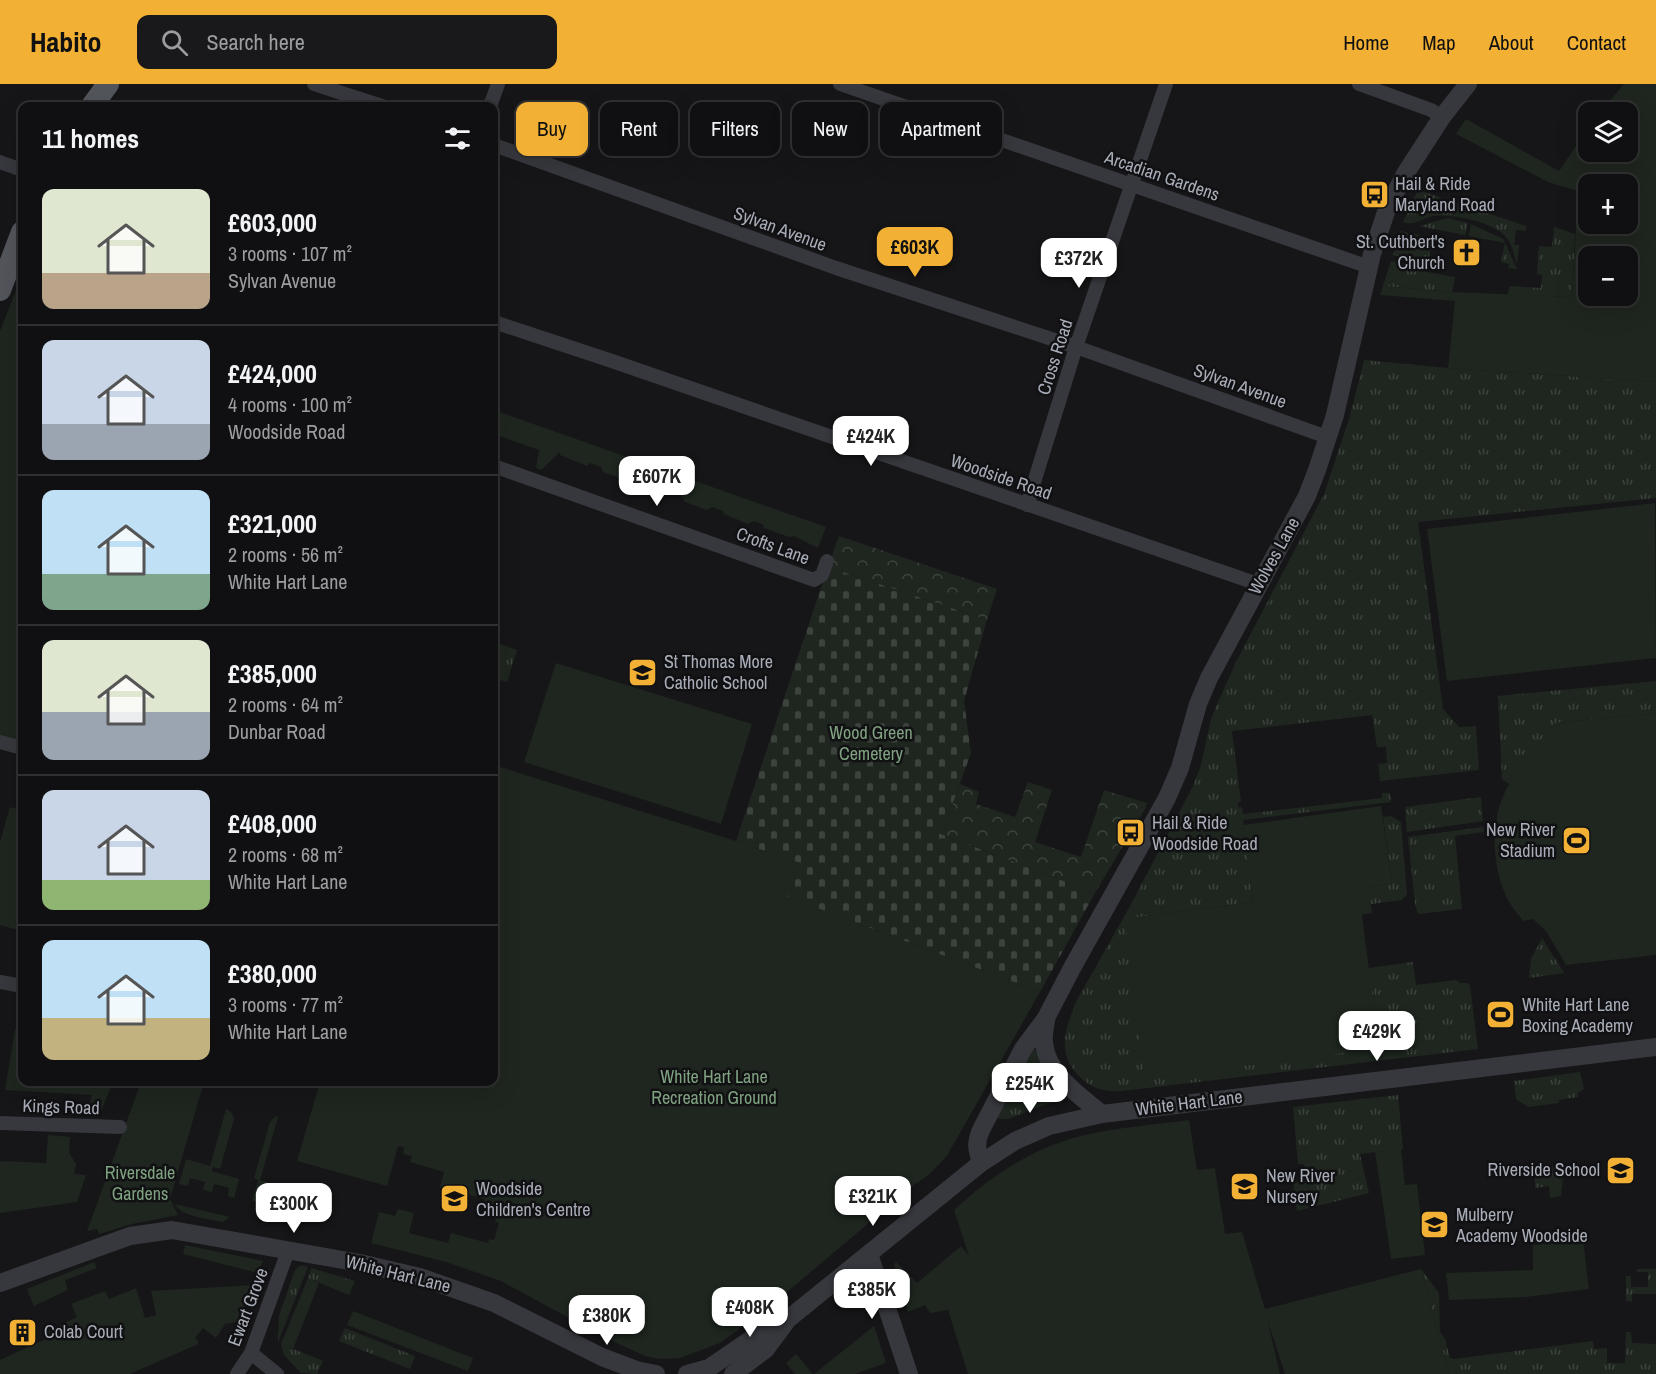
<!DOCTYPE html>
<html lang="en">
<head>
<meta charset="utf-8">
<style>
	body { margin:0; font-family:"Archivo Narrow",sans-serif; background:#19191b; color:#f1f3f6; height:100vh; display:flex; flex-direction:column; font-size:22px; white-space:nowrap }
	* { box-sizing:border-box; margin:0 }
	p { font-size:20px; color:#9c9d9f }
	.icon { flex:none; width:33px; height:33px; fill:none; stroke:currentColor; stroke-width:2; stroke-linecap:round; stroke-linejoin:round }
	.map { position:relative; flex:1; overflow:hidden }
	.sheet { position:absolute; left:18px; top:18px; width:480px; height:984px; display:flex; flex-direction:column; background:#101012; border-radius:12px; box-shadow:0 6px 24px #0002,0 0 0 2px #303032 }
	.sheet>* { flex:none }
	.hud { position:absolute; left:516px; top:18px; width:570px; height:54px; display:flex; gap:12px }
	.fabs { position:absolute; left:1578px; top:18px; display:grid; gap:12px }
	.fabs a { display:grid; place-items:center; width:60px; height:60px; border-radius:12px; background:#101012; box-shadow:0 6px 24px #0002,0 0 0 2px #303032; font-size:30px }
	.price { position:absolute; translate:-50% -51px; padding:0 14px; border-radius:12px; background:#fff; color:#222; font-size:20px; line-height:39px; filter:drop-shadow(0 2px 3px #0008) }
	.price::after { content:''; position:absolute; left:50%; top:36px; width:18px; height:14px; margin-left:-9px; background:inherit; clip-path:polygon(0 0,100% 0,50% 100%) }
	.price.active { background:#f2b134; color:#111 }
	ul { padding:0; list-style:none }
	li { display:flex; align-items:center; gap:18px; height:150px; padding:0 24px }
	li+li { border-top:2px solid #303032 }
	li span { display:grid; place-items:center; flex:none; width:168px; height:120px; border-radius:12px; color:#555 }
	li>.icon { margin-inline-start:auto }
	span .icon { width:72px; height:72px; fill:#fffc; stroke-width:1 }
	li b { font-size:26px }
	h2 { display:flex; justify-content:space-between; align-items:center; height:72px; padding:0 24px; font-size:26px }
	.pill { padding:0 21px; border-radius:12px; background:#101012; box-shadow:0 6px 24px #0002,0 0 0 2px #303032; font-size:21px; line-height:54px }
	.pill.active { background:#f2b134; color:#111 }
	header { display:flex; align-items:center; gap:36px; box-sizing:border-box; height:84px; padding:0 30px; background:#f2b134; color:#111 }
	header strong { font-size:28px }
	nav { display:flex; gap:33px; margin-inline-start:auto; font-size:21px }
	.search { width:420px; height:54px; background:#19191b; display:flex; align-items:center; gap:15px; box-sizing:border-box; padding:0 21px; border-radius:12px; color:#9c9d9f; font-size:22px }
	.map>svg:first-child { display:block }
	.grass { fill:url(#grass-tufts) }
	.forest { fill:url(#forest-crowns) }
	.cemetery { fill:url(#cemetery-stones) }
	.green { fill:#1e261f; fill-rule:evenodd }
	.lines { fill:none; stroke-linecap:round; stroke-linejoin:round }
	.minor { stroke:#37383d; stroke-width:14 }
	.tertiary { stroke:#37383d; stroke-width:18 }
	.primary { stroke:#53555c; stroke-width:22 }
	.labels { text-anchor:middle; stroke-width:5; stroke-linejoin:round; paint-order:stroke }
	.street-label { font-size:18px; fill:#a8adb8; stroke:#111113 }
	.poi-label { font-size:18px; fill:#a8adb8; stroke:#111113; text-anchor:start }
	.park-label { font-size:18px; fill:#7fa381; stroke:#111113 }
</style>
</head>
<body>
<header>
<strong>Habito</strong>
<div class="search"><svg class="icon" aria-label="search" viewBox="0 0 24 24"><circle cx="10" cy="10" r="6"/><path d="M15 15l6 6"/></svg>Search here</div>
<nav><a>Home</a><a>Map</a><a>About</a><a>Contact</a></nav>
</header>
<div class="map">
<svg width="1656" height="1290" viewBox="0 0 1656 1290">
	<defs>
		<pattern id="grass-tufts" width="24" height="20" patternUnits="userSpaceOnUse" patternTransform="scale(1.5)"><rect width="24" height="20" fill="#1e261f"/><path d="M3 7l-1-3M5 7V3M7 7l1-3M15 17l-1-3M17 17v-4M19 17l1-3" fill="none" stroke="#3c433d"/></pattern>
		<pattern id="forest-crowns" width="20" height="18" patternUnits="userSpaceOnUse" patternTransform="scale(1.5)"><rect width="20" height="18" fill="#1e261f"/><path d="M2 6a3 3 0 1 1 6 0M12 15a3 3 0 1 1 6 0" fill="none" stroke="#3c433d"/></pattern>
		<pattern id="cemetery-stones" width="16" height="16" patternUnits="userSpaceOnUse" patternTransform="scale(1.5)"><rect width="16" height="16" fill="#1e261f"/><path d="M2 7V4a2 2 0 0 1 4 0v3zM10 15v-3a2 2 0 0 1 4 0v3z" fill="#3c433d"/></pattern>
	</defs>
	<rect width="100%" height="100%" fill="#161618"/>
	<!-- grass -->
	<path class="grass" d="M1418,106L1526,142V147L1516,146L1514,161H1519L1517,180C1514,172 1512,160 1507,154C1495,138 1451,129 1433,132C1421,135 1415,142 1403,138Z
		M1448,134L1468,139L1465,151L1419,142Z
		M1471,140L1503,155L1505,159L1517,185L1508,184L1509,180L1501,178L1505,159L1469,152Z
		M1554,143L1575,150L1572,213L1507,211L1510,202L1541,204L1542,191L1537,190L1539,162L1552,163Z
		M1400,147L1433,154L1428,179L1393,171Z
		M1391,177L1427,184V188L1455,193L1452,208L1383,202Z
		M1364,276L1448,284L1656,298V414L1418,438L1443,625L1459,643L1476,642L1479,686L1380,697L1378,680L1387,679L1386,663H1377L1372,631L1232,647L1241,718H1238V723H1242L1243,730L1382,714V709H1390L1391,718L1243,736L1253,818L1132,834V846L1379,964L1368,884L1413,878L1416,901L1456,896L1460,899H1467L1470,901L1478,965L1122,1007C1104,1008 1092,1005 1079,992C1055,968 1066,942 1078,914L1129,824L1193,702L1201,681L1211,635L1218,618L1237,576L1324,410L1349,335Z
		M494,558L517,566L507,598L494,594Z
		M1656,597V629L1555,639L1509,700L1502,695L1498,612Z
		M1481,713L1483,737L1407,748L1405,723Z
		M1391,732L1401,738L1407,810L1402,816L1371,820L1368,803L1392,800L1383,733Z
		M1483,743L1484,748L1455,752L1462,825L1418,830L1415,820L1408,753Z
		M1542,854L1564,889L1529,894L1531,875Z
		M1032,965L1040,968L1053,996L1064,1011V1014L1008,1035H998L997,1030Z
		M1580,988L1584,1005L1578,1009L1577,1013L1559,1016V1019L1528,1023L1516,1015L1514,997Z
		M1398,1011L1403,1065L1360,1070L1369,1109L1297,1127L1293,1099L1305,1097L1304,1080H1298L1293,1023Z
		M1564,1082L1561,1112L1550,1114L1549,1102L1535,1104V1084Z
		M301,1181L308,1183L278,1258L279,1232L295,1186Z
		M311,1184L355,1197L349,1211L308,1194Z
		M1421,1185L1439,1209L1440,1248L1445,1255L1450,1274L1454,1275L1593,1257L1594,1265L1607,1264V1279H1625L1626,1248H1631L1632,1259L1656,1260V1290H1449Z
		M1637,1185H1656V1210H1632V1218L1626,1217V1192H1631V1203H1648V1188H1637Z
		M345,1244L415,1272L410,1285L339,1257Z
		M281,1260L323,1277L317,1290L301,1289L284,1271Z"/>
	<!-- forest -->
	<path class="forest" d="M839,452L997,505L987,536L828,483Z
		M1028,698L1052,706L1035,758L1081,773L1104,706L1147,719L1145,725L1095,809L938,749L945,741L960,700L979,708L976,720L1015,733Z"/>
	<!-- cemetery -->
	<path class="cemetery" d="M828,483L987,536L964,617L971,669L945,741L938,749L1095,809L1040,908L787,813L799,779L736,757Z"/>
	<!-- green -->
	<path class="green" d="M1624,0H1656V298L1448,284L1455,217L1380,211L1383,202L1452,208L1572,213L1578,107L1548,98L1456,50L1466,35L1559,87L1588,44V68H1628V28H1600ZM1628,100V140H1588V100ZM1588,172H1628V212H1588Z
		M22,191V658L0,652V247Z
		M494,326L826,443L818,464L794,452L789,453L764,444L763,441L754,437L748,440L724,430L723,427L712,423L707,426L685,418L681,412L672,408L664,410L644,402L631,394L625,396L603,388L601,383L590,379L587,382L560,371V368L541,386L536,384L539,366L494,350Z
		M1655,419L1656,574L1447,597L1427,445Z
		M556,579L752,640L721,740L524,678Z
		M1656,629V871L1566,881L1546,847L1533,835L1523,837C1519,831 1513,825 1509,818C1492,786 1489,739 1506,706C1516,686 1540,658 1555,639Z
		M494,681L736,757L800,779L788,813L1040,908L948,1070C938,1082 929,1092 915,1100L767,1225L720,1259L680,1274L659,1275L645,1272L602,1252L501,1197L446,1178L371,1159L379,1128L395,1132L398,1125L414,1129L409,1149L448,1159L451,1149L488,1159L489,1155L494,1156L499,1139L495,1138L496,1134L481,1129L485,1115L440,1103L444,1088L410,1078L412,1072L403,1070L404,1063L398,1062L387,1102L297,1077L320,998H494Z
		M1381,722L1392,800L1369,803L1372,829L1362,831L1379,964L1144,995L1126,846L1132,845L1131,834L1253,818L1243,741Z
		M10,723L22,726V847L0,841V758Z
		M15,945L22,946V998H113L100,1030L87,1028L92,1011L5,1006Z
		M141,998H204L170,1115L178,1131L132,1140L99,1150L97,1145L87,1147Z
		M226,1025L232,1029L234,1035L220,1085L213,1083L212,1087L239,1095L234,1114L228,1112L229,1104L214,1100L212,1108L203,1106L205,1098L190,1094L188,1102L179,1100L186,1075L210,1082Z
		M276,1032L278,1033L260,1096L284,1103L277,1123L271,1121L273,1114L258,1110L256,1118L252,1117L258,1096L254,1094L270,1038Z
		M1189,1036L1197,1086L1215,1084L1225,1150L1242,1148L1265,1225L1421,1185L1449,1290H1285L1268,1238L1280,1290H968L948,1226L930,1229L925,1221L908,1228L894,1180L896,1178L917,1199L961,1162L969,1172L954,1126C990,1092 1036,1062 1085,1051C1119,1043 1155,1041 1189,1036Z
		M48,1051L70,1053L69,1069L76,1080L74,1090L86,1091L77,1118L0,1129V1077L46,1079Z
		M1401,1065L1405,1101L1417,1100L1425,1171L1391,1175L1375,1068Z
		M175,1120L230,1133L223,1138C210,1135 181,1133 175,1120Z
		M1583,1155L1589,1205L1526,1213L1449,1216L1446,1189L1533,1186V1161Z
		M185,1161L263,1177L258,1189L183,1170Z
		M94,1178L97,1184L65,1196L68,1206L34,1222L27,1205Z
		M308,1194L319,1199L293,1265L281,1260Z
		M253,1201L240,1237L225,1240L216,1254L203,1244L195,1254L199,1258L196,1261L130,1290H0V1276L48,1254L46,1248L77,1233L71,1220L105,1207L109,1215L136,1204L145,1234L156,1231L151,1207Z
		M353,1227L473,1274L468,1287L347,1241Z
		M874,1242L886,1279L855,1290H814Z
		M796,1270L813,1290H795L786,1279Z"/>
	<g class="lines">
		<!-- minor -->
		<path class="minor" d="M314,0L382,22
			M840,0L1369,183
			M1359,0L1431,26L1442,33
			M490,22L498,0
			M494,61L836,184L1076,263L1327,353
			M0,78L22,86
			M494,238L609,276L1258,500
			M494,382L814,496L822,491L827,477
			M1027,421L1076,263L1166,0
			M0,658L22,664
			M0,898L22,902
			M0,1039L120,1043
			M251,1269L277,1290
			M237,1290L251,1269L288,1167"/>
		<!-- tertiary -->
		<path class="tertiary" d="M1046,936C1045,943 1043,951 1044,959C1047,990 1079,1011 1102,1030
			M981,1079C977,1066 975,1059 981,1046L1023,965L1046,934L1072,884L1167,714L1180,684L1198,620L1209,594L1307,412L1317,386L1335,331L1372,170L1387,125L1405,90L1442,33L1468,0
			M869,1170L909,1290
			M0,1199L130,1152L172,1146L360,1179L420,1193L494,1219L602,1273L636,1286L656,1290
			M687,1290L709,1284L756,1252L787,1236L981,1079L1015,1057L1049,1042L1102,1030L1656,963
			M733,1290L766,1265L786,1238"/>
		<!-- primary -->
		<path class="primary" d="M92,22L108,0
			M0,206L22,148"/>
	</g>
	<!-- icons -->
	<defs>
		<symbol id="bus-square" viewBox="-11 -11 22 22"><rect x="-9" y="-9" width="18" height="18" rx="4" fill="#f2b134" stroke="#111113"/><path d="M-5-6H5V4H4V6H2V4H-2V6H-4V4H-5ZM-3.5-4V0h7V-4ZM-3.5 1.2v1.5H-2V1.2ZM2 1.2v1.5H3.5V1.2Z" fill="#111"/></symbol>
		<symbol id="church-square" viewBox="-11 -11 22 22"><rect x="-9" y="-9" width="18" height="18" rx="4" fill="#f2b134" stroke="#111113"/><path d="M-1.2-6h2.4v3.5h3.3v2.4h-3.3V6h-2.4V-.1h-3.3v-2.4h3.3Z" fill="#111"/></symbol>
		<symbol id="school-square" viewBox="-11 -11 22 22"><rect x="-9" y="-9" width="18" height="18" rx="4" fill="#f2b134" stroke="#111113"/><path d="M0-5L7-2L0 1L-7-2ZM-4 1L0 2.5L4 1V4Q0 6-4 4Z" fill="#111"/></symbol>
		<symbol id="stadium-square" viewBox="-11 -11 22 22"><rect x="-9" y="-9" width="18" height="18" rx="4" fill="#f2b134" stroke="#111113"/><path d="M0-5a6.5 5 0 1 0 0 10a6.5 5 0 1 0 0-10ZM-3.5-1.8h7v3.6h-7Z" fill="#111"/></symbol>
		<symbol id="building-square" viewBox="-11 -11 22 22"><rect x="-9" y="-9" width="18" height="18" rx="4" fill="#f2b134" stroke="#111113"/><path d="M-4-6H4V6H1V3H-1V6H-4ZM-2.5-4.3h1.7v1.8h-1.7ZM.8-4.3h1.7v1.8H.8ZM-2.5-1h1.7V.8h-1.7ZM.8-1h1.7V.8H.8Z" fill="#111"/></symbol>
	</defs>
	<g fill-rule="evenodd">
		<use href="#bus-square" x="1358" y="94" width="33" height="33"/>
		<use href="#church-square" x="1450" y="152" width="33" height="33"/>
		<use href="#school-square" x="626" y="572" width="33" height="33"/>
		<use href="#bus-square" x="1114" y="732" width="33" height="33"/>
		<use href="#stadium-square" x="1560" y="740" width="33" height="33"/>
		<use href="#stadium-square" x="1484" y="914" width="33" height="33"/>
		<use href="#school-square" x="1604" y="1070" width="33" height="33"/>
		<use href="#school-square" x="1228" y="1086" width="33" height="33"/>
		<use href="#school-square" x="438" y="1098" width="33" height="33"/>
		<use href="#school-square" x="1418" y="1124" width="33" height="33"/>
		<use href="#building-square" x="6" y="1232" width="33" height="33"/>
	</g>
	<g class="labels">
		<!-- street labels -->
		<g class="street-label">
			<text transform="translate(1162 92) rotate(19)" y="6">Arcadian Gardens</text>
			<text transform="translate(780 145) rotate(20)" y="6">Sylvan Avenue</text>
			<text transform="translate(1055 273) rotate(-72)" y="6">Cross Road</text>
			<text transform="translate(1240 302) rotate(20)" y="6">Sylvan Avenue</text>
			<text transform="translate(1001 393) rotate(19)" y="6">Woodside Road</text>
			<text transform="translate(773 462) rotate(20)" y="6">Crofts Lane</text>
			<text transform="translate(1274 472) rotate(-61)" y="6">Wolves Lane</text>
			<text transform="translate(1189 1019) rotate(-7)" y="6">White Hart Lane</text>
			<text transform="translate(61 1023) rotate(2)" y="6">Kings Road</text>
			<text transform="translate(398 1190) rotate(14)" y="6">White Hart Lane</text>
			<text transform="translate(248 1223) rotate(-69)" y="6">Ewart Grove</text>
		</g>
		<!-- poi labels -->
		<g class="poi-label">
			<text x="1395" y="106">Hail &amp; Ride<tspan x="1395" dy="21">Maryland Road</tspan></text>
			<text x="1445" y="164" text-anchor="end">St. Cuthbert's<tspan x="1445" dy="21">Church</tspan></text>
			<text x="664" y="584">St Thomas More<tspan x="664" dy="21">Catholic School</tspan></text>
			<text x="1152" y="745">Hail &amp; Ride<tspan x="1152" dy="21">Woodside Road</tspan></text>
			<text x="1555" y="752" text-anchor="end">New River<tspan x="1555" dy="21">Stadium</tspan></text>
			<text x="1522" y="927">White Hart Lane<tspan x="1522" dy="21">Boxing Academy</tspan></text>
			<text x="1600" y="1092" text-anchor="end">Riverside School</text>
			<text x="1266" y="1098">New River<tspan x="1266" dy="21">Nursery</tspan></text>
			<text x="476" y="1111">Woodside<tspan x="476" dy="21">Children's Centre</tspan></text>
			<text x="1456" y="1137">Mulberry<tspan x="1456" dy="21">Academy Woodside</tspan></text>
			<text x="44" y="1254">Colab Court</text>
		</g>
		<!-- park labels -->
		<g class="park-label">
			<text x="871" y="655">Wood Green<tspan x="871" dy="21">Cemetery</tspan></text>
			<text x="714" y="999">White Hart Lane<tspan x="714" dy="21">Recreation Ground</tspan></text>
			<text x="140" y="1095">Riversdale<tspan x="140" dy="21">Gardens</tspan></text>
		</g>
	</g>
</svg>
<div class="fabs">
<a><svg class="icon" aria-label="layers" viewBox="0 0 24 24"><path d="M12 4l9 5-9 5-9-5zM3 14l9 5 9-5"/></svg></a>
<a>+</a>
<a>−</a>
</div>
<b class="price active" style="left:915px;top:194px">£603K</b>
<b class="price" style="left:1079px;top:205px">£372K</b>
<b class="price" style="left:871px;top:383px">£424K</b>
<b class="price" style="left:657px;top:423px">£607K</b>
<b class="price" style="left:1377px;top:978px">£429K</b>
<b class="price" style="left:1030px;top:1030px">£254K</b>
<b class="price" style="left:873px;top:1143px">£321K</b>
<b class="price" style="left:294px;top:1150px">£300K</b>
<b class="price" style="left:872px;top:1236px">£385K</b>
<b class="price" style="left:750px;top:1254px">£408K</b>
<b class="price" style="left:607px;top:1262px">£380K</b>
<div class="hud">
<a class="pill active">Buy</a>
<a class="pill">Rent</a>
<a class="pill">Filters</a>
<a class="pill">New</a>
<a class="pill">Apartment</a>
</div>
<section class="sheet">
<h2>11 homes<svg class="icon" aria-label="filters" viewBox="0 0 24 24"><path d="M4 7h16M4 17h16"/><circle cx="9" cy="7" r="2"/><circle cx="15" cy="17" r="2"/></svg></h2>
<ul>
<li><span style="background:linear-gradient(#dfe7d0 70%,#b9a48a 0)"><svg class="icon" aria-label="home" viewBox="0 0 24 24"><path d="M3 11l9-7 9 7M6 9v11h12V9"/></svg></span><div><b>£603,000</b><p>3 rooms · 107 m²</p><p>Sylvan Avenue</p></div></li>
<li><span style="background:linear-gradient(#c9d6e8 70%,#9aa5b1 0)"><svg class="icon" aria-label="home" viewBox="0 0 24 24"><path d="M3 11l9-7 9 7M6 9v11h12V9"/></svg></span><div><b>£424,000</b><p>4 rooms · 100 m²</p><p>Woodside Road</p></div></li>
<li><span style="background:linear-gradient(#bfe0f5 70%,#7fa58c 0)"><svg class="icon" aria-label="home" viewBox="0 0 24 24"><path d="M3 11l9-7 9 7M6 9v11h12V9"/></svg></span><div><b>£321,000</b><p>2 rooms · 56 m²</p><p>White Hart Lane</p></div></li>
<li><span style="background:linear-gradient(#dfe7d0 60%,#9aa5b1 0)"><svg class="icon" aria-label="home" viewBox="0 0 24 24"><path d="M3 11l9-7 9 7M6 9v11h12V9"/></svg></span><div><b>£385,000</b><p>2 rooms · 64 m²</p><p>Dunbar Road</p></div></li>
<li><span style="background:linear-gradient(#c9d6e8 75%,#8fb573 0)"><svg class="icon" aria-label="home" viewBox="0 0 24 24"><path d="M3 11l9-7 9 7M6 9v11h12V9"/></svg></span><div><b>£408,000</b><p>2 rooms · 68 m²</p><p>White Hart Lane</p></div></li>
<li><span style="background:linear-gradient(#bfe0f5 65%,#c2b280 0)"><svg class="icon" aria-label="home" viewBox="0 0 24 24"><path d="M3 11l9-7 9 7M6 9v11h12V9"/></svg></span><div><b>£380,000</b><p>3 rooms · 77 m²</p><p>White Hart Lane</p></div></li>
</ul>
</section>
</div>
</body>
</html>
